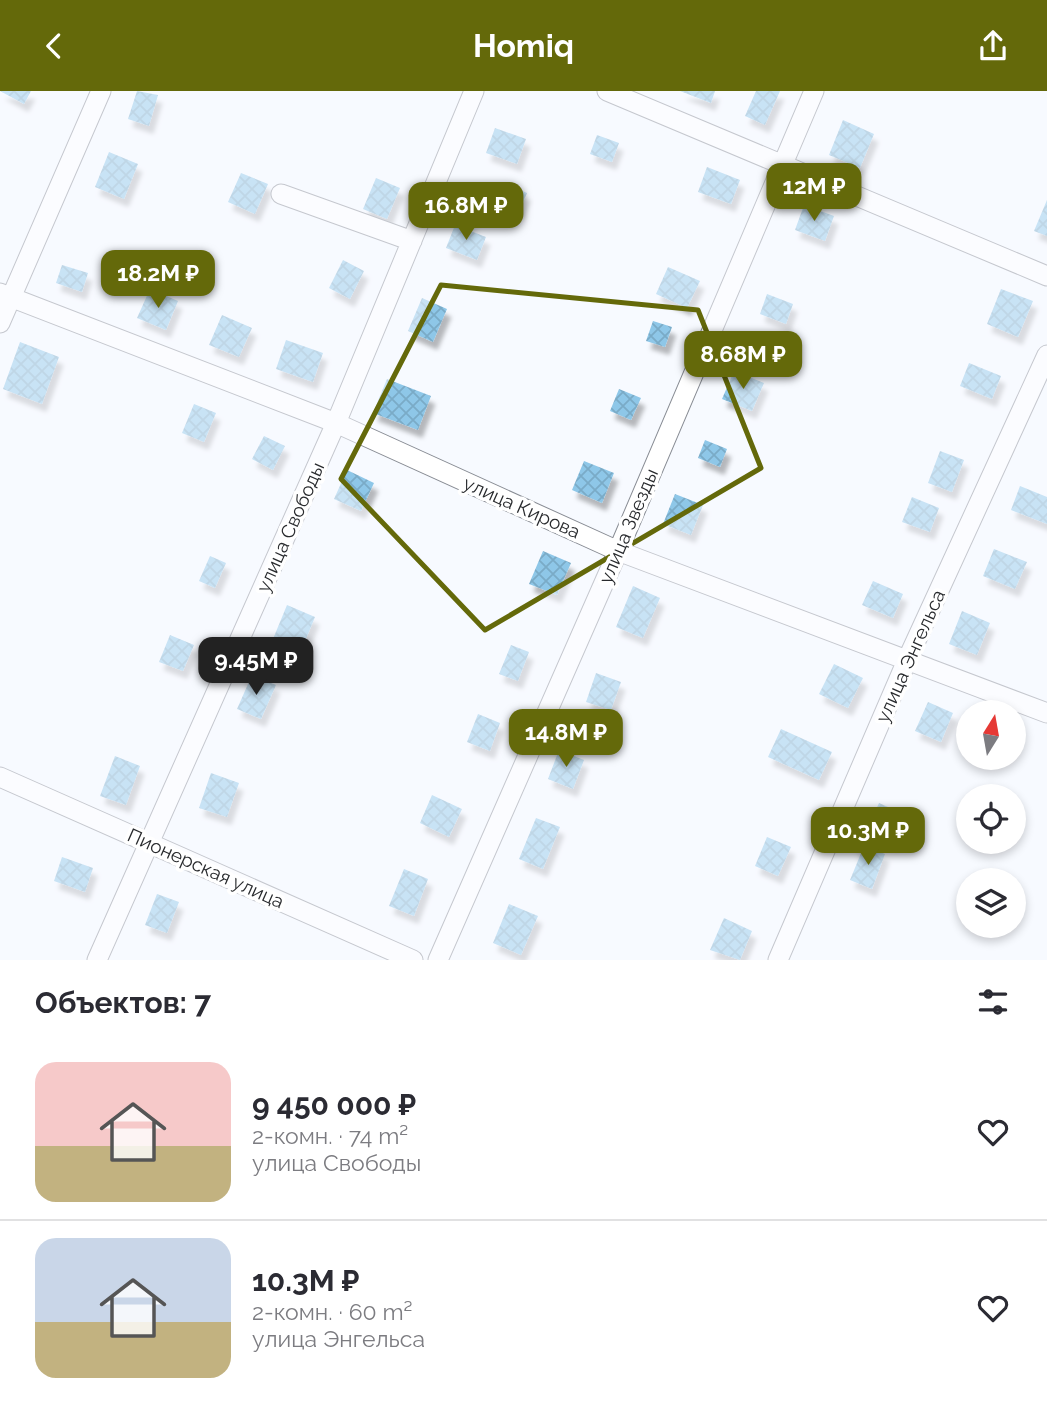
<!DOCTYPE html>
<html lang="ru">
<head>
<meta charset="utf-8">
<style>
	body { margin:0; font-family:Raleway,sans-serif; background:#f7f7f7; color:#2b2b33; height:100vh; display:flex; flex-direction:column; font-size:26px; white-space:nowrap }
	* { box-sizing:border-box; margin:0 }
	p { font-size:23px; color:#7c7c81 }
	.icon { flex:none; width:38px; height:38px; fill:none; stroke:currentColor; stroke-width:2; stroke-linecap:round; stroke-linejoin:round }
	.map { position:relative; height:869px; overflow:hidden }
	.details { display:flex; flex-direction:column; background:#fff; flex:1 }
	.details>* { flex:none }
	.needle { width:46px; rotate:11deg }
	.fabs { position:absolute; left:956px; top:609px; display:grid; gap:14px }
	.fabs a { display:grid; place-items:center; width:70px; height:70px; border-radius:50%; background:#fff; box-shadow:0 4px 10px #0003; font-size:35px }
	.price { position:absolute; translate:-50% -60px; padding:0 16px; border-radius:14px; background:#64690a; color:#fff; font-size:23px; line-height:46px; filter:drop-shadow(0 2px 4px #0008) }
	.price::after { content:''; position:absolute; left:50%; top:42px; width:21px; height:16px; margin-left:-10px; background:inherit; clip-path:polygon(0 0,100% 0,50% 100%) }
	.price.selected { background:#222; color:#fff }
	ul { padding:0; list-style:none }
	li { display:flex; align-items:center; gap:21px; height:175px; padding:0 35px }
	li+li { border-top:2px solid #e1e1e2 }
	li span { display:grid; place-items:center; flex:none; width:196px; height:140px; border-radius:21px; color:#555 }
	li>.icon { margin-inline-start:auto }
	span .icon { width:84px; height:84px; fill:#fffc; stroke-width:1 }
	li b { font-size:30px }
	h2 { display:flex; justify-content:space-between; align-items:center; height:84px; padding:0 35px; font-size:30px }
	header { display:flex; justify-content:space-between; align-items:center; height:91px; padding:0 35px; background:#64690a; color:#fff; font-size:32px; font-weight:700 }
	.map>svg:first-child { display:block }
	.building { fill:url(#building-cross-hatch); filter:url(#shadow) }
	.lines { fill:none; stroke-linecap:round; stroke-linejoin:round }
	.minor-casing { stroke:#888c94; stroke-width:21 }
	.minor { stroke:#fff; stroke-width:19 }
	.marked { fill:none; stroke:#64690a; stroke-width:5; stroke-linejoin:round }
	.labels { text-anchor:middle; stroke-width:7; stroke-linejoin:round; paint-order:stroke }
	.street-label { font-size:19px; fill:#282a2d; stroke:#fff }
</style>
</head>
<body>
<header><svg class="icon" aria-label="back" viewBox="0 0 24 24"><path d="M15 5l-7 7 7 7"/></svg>Homiq<svg class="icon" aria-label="share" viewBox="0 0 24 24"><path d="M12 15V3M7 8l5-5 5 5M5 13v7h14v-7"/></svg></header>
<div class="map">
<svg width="1047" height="869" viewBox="0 0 1047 869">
	<defs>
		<pattern id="building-cross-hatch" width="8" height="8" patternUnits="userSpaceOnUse" patternTransform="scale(1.75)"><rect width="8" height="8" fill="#8ec7e8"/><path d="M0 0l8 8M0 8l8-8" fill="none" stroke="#7aabc7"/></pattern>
		<filter id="shadow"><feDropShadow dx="4.5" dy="8" stdDeviation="2" flood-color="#0004"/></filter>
	</defs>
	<rect width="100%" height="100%" fill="#f7faff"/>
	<!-- building -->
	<path class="building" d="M0,0H31L24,13Z
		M137,0L158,4L149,35L128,28Z
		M680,0H715L711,12Z
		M756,0H780L765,34L745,25Z
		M843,29L874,43L860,77L829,64Z
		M495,37L526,48L517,73L486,62Z
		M597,44L619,52L612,71L590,63Z
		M109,61L138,73L124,108L95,96Z
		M707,76L740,89L731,113L698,101Z
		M241,82L268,93L255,123L228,111Z
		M376,87L400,97L387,128L363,118Z
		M507,93L527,102L519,121L498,112Z
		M1047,109V145L1034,140Z
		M804,114L834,125L825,150L795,139Z
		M455,134L486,146L477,169L446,157Z
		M343,169L364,180L350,208L329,197Z
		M62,174L88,182L82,201L56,192Z
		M668,176L700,190L687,217L656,203Z
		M150,198L178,210L166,239L137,227Z
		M1001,198L1033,210L1018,246L987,233Z
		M767,203L793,213L786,233L760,223Z
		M422,207L447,218L433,251L408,240Z
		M222,224L252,237L239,266L209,254Z
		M653,230L672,236L665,256L646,250Z
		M286,249L323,262L313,291L276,278Z
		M20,251L59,266L42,313L3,298Z
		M969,272L1001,285L992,308L960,295Z
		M734,280L764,292L752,320L722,308Z
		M387,288L431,305L418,339L373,322Z
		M619,298L641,307L631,329L610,320Z
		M194,313L216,322L204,351L182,342Z
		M264,345L285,355L273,379L252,368Z
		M705,349L727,358L720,376L698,367Z
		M940,360L964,369L952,401L928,392Z
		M584,370L614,382L602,412L572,399Z
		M347,379L374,392L361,420L334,408Z
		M1020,395L1047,406V433L1011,419Z
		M675,403L703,414L691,444L663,433Z
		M912,406L939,417L930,441L902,431Z
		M994,458L1027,471L1015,498L983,485Z
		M543,460L571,472L557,504L529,493Z
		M210,465L226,472L215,497L199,490Z
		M873,490L903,503L893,527L862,514Z
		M633,495L660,507L643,547L616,536Z
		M287,514L315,526L301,560L273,548Z
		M962,520L990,532L977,564L949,553Z
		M170,544L194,554L183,580L159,571Z
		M511,554L529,561L518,590L499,583Z
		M834,573L863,587L848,617L819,603Z
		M596,582L621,591L611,619L586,611Z
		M252,584L276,594L261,628L237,618Z
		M928,611L953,622L941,651L915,640Z
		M478,623L500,632L490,660L467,651Z
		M781,638L832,661L819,689L768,666Z
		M559,659L584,669L573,698L548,688Z
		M115,665L140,675L126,714L100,705Z
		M211,682L239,692L227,726L199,717Z
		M432,704L462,718L449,746L420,732Z
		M879,712L906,724L893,753L866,741Z
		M536,727L560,736L543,778L519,768Z
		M767,746L791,756L778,785L755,775Z
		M864,755L885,763L872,798L850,789Z
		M62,766L93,777L85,801L54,790Z
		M404,778L428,788L414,825L389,815Z
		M157,803L179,811L167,842L145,834Z
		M509,813L538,825L521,864L493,852Z
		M724,827L752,840L740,869L710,859Z"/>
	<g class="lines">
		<defs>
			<path id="minor" d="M607,0L1047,185
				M281,103L412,150
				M0,202L336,332L618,460L1047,622
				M0,232L101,0
				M0,686L413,869
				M97,869L336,332L474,0
				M438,869L618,460L814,0
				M778,869L908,567L1047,264"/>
		</defs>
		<!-- minor casing -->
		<use href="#minor" class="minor-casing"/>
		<!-- minor -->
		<use href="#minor" class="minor"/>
	</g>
	<!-- marked area -->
	<path d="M0 0H1047V869H0ZM441,194L698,219L761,377L485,539L341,388Z" fill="#f7faff" fill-opacity=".55" fill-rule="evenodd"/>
	<path class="marked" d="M441,194L698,219L761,377L485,539L341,388Z"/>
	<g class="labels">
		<!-- street labels -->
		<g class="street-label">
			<text transform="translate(522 416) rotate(24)" y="7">улица Кирова</text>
			<text transform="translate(628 435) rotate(-67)" y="7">улица Звезды</text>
			<text transform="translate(290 436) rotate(-66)" y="7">улица Свободы</text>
			<text transform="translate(910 565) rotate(-66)" y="7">улица Энгельса</text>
			<text transform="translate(206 777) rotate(24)" y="7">Пионерская улица</text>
		</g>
	</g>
</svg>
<div class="fabs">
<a><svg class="needle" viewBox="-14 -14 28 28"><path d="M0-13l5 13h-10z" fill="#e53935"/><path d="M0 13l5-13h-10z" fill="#7c7c81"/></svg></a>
<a><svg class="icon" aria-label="locate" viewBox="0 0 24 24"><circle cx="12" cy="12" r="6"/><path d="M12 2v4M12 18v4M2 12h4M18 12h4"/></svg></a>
<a><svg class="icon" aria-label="layers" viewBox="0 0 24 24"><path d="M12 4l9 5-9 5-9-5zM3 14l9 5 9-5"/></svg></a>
</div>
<b class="price" style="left:814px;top:132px">12M ₽</b>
<b class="price" style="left:466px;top:151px">16.8M ₽</b>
<b class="price" style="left:158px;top:219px">18.2M ₽</b>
<b class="price" style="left:743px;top:300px">8.68M ₽</b>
<b class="price selected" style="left:256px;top:606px">9.45M ₽</b>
<b class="price" style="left:566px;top:678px">14.8M ₽</b>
<b class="price" style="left:868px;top:776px">10.3M ₽</b>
</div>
<section class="details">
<h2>Объектов: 7<svg class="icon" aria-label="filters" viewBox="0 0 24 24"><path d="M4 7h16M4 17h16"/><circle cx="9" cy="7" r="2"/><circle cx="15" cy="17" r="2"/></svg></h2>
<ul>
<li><span style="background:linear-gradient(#f6c9c9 60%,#c2b280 0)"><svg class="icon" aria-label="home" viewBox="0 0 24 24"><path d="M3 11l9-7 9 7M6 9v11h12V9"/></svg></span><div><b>9 450 000 ₽</b><p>2-комн. · 74 m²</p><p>улица Свободы</p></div><svg class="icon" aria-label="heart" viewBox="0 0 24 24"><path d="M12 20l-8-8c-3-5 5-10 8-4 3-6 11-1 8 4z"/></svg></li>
<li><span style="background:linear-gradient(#c9d6e8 60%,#c2b280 0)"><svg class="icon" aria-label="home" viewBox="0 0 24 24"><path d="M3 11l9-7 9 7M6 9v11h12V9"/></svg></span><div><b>10.3M ₽</b><p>2-комн. · 60 m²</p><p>улица Энгельса</p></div><svg class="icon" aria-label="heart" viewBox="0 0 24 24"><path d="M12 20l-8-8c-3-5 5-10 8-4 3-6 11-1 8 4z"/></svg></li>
</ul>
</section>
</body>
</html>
